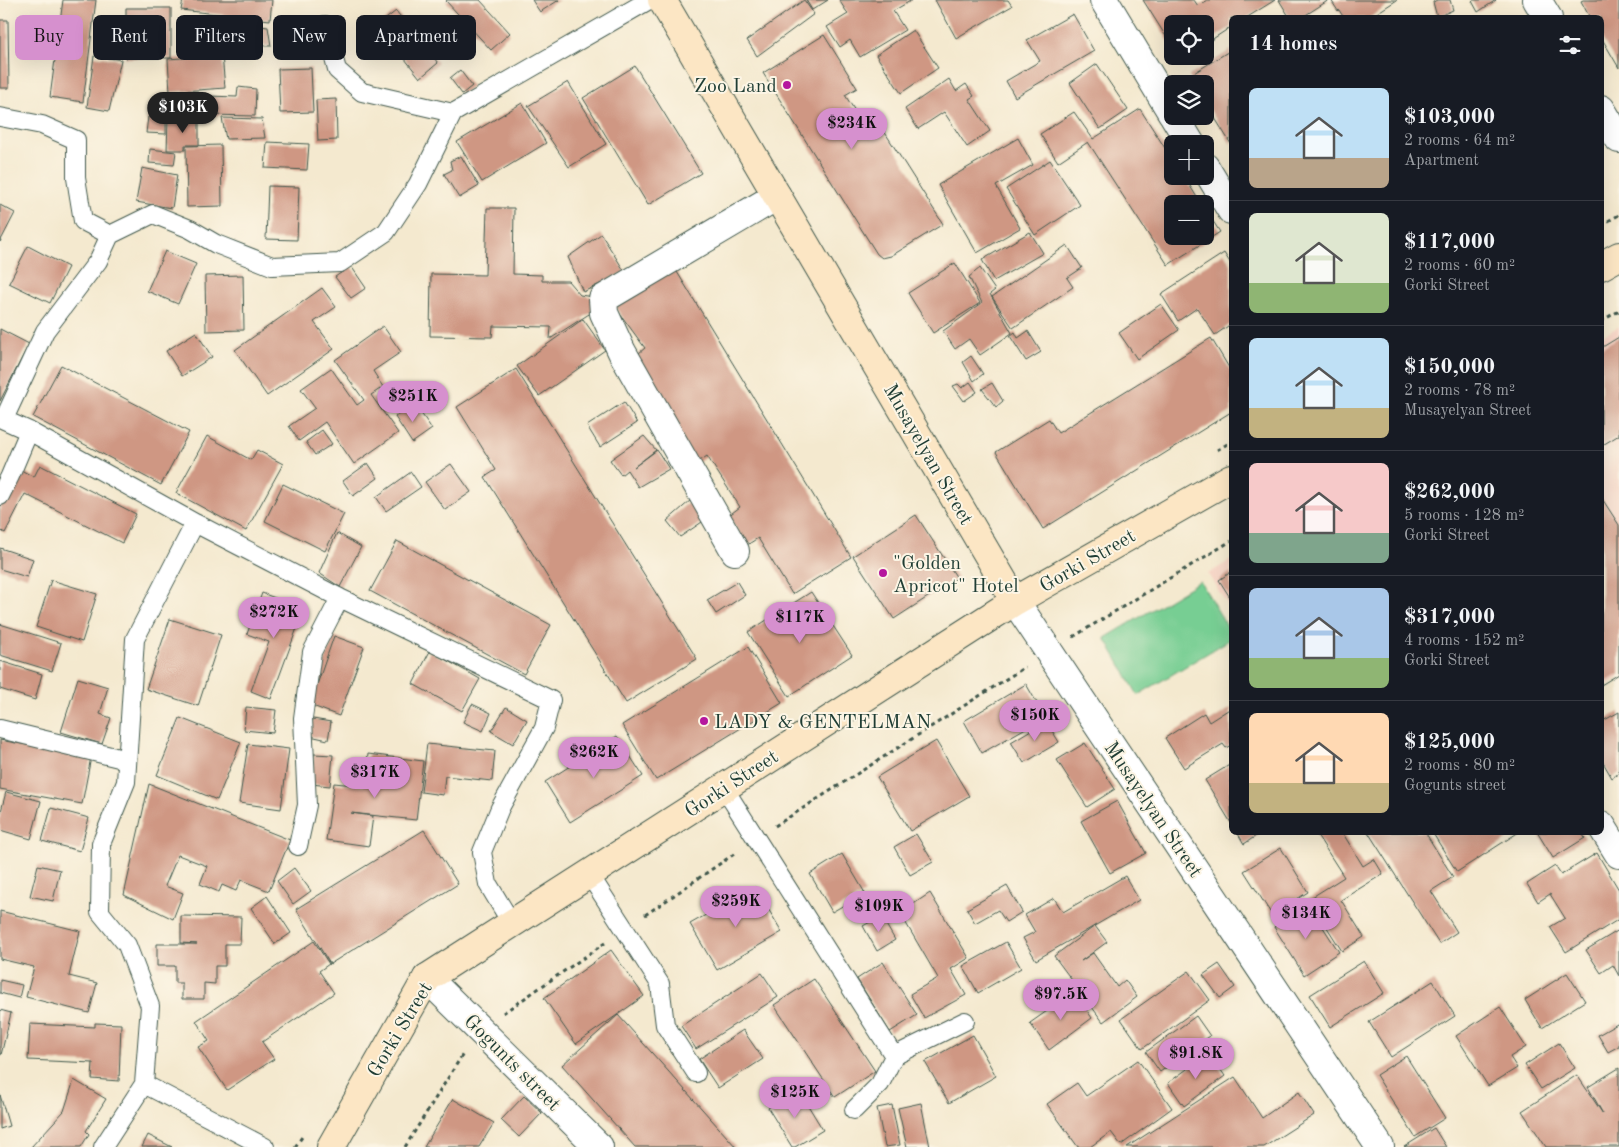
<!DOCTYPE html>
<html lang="en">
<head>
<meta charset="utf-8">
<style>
	body { margin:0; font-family:"Old Standard TT",serif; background:#242831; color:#f1f3f6; height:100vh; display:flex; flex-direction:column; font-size:19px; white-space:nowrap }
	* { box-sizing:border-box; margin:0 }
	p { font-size:16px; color:#9ea1a6 }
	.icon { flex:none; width:28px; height:28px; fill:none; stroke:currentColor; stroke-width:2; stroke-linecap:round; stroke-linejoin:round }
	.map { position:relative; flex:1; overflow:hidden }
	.side { position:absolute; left:1229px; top:15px; width:375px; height:820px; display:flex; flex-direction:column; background:#171b24; border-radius:8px; box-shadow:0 5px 20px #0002 }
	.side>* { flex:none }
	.banner { position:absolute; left:15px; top:15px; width:475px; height:45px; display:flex; gap:10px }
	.tools { position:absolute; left:1164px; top:15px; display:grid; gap:10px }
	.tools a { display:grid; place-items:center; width:50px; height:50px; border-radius:8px; background:#171b24; box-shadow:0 5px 20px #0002; font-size:25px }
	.price { position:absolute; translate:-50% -42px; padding:0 11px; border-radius:18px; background:#d690ce; color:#111; font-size:16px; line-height:32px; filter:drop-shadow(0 1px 2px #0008) }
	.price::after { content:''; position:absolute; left:50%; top:30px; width:15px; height:11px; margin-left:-8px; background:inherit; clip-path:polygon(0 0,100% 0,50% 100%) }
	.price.selected { background:#222; color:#fff }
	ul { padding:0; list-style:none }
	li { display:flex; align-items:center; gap:15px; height:125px; padding:0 20px }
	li+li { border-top:1px solid #363941 }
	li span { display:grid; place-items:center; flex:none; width:140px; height:100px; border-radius:8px; color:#555 }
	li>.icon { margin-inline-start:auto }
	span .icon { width:60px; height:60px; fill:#fffc; stroke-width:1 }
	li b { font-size:21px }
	h2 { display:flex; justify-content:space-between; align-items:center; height:60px; padding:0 20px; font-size:21px }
	.tag { padding:0 18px; border-radius:8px; background:#171b24; box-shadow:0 5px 20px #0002; font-size:18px; line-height:45px }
	.tag.selected { background:#d690ce; color:#111 }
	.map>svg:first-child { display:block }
	.built { fill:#f6d2c3 }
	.green { fill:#77ce93; stroke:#4b8664 }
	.building { fill:#cf9783 }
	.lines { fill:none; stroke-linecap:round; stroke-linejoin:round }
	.lane-casing { stroke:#3f574b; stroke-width:20 }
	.street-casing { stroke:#3f574b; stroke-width:30 }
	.secondary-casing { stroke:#3f574b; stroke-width:30 }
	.path { stroke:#3f574b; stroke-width:3; stroke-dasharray:4 4; stroke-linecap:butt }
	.lane { stroke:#fff; stroke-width:18 }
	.street { stroke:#fff; stroke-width:28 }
	.secondary { stroke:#fce6c4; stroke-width:28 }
	.poi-dot { fill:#b5179e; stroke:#fcf5e5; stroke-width:2 }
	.labels { text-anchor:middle; stroke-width:4; stroke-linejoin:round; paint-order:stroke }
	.poi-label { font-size:20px; fill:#1f3d34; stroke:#fcf5e5; text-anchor:start }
	.street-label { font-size:20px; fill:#1f3d34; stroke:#fcf5e5 }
</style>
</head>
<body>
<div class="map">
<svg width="1619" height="1147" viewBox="0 0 1619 1147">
	<rect width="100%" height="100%" fill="#fcf5e5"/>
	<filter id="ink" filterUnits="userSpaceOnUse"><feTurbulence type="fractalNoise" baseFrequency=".02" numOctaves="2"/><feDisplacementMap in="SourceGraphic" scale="10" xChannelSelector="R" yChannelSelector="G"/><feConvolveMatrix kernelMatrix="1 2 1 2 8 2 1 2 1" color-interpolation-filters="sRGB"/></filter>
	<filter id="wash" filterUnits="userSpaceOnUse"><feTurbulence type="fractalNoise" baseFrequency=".0096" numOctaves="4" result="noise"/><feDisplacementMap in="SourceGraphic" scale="20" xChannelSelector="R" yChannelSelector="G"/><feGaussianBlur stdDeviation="1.12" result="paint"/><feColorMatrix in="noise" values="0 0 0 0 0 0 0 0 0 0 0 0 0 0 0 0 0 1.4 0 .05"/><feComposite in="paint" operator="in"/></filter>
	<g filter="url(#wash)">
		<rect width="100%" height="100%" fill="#f4e9cf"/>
		<!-- built -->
		<path class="built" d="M1619,326V677L1601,688V337Z
			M1231,560V610L1208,574Z"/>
		<!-- green -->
		<path class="green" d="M1200,581L1231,633V639L1138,695L1105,638Z"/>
		<g id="blocks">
			<!-- building -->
			<path class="building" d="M63,0H96L83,102L50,97Z
				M183,0H272L270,20L181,10Z
				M447,0H480L510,33L491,50L446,1Z
				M532,0H559L540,12Z
				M804,0L814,14L757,56L747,40Z
				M806,0H828L812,10Z
				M839,0H912L893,11L905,30L860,57L850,40L840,47L827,27L848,14Z
				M935,0H1008L1012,6L956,38Z
				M1143,0H1194L1198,6L1208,0H1275L1246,18H1231V27L1205,44V24H1172V46Z
				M1279,0H1329L1301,18H1290Z
				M1331,0H1397L1369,18H1344L1339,10L1338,11Z
				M1437,0H1450L1453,10L1437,17L1433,2Z
				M1473,0H1496L1478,12L1472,1Z
				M1583,0H1619V68L1601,37V18H1590L1581,1Z
				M126,8H171V58H126Z
				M396,11L438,63L420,78L378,25Z
				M1073,14L1094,51L1015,97L1006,81L1040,61L1027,40Z
				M0,20H8L9,88H0Z
				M230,22L268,27L271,46L213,45L215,36L228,34Z
				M913,30L938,68L901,93L876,55Z
				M824,35L857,88L845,95L872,138L884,131L943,224L891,256L882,258L877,254L763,73Z
				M1231,50V144L1205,102V84H1194L1189,76Z
				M222,55L225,88L170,92L168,59Z
				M94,56L121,60L109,111L87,107Z
				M1097,64L1128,110L1100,129L1070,83Z
				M635,66L701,173L648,205L583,98Z
				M311,68L313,112L280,113L278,69Z
				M460,70L472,86L462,94L450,78Z
				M949,79L956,91L966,84L974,96L969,99L990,131L967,147L944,112L918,129L905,109Z
				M568,82L606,144L569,167L528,106Z
				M238,87L256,89L255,116L209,115L208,96L237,97Z
				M336,99L337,140L318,141L316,100Z
				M522,103L546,143L482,182L457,142Z
				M1140,109L1172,159V176H1184L1201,204H1172V236H1205V209L1220,232L1168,265L1088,142L1058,162L1040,134L1074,112L1093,139Z
				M148,117H166V134L146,133Z
				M222,118L262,119L265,138L226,139Z
				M199,120V145H185V150H167L168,121Z
				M1018,138L1033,165L996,186L1020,228L977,253L938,185Z
				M267,142L309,144L307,170L265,168Z
				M221,145L222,206L187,207L186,146Z
				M150,149L176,152L174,165L149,163Z
				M461,156L479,186L459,198L444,174L452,170L450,161Z
				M1050,160L1080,205L1035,235L1006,189Z
				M142,168L177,175L172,208L136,202Z
				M268,186L299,187L297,240L266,239Z
				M0,205L15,213L0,242Z
				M487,208H514L513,274L542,275V281H568L580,295L593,297L600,307L550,339L551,327L493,326L492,337L430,336L431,274L485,275Z
				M1030,232L1043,253L994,281L982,260Z
				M601,234L625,272L583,292L568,257Z
				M1067,245L1082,268L1067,278L1073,287L1013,328L992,297Z
				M28,246L68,267L50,303L9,283Z
				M165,251L196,264L178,304L147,291Z
				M1224,253L1231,264V324L1215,335L1197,308L1178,321L1161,294Z
				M955,263L980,303L933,333L908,293Z
				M351,266L366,288L351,298L335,277Z
				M674,267L851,557L792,594L758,538L747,545L728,516L740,507L707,456L693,466L633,358L645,348L615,307Z
				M980,268L995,290L990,294L1012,333L980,355L969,339L955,349L943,331L982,303L969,277Z
				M243,275L244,330L206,331L205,276Z
				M322,288L336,307L314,322L334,349L267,396L235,350Z
				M1161,304L1179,330L1137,359L1119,333Z
				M583,319L605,350L539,396L517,366Z
				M383,326L401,352L373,371L383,387L371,395L398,433L354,464L325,422L299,441L289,426L315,408L301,389L331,368L357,405L364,400L335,360Z
				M0,329L29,344L0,401Z
				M1028,331L1041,352L1026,361L1010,336L1015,332L1018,338Z
				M196,332L212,357L182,376L166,351Z
				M1619,337V435L1601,446V348Z
				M1211,338L1231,371V412L1043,529L996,452L1049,419L1058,433Z
				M971,356L983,374L974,381L963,362Z
				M61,365L189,432L161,485L33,417Z
				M516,369L697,659L626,703L485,477L496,470L457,407Z
				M970,382L977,392L964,401L953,386L958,384L962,388Z
				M992,383L1003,401L996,407L982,389Z
				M624,402L637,423L600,447L587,426Z
				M414,403L432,429L412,443L395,417Z
				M322,430L332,444L315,455L306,442Z
				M207,436L251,460L257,450L283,464L246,531L176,493Z
				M644,436L656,450L634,467L657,450L669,469L638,487L627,470L621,475L610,460Z
				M368,463L378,478L353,496L343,481Z
				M451,464L471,492L445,510L425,482Z
				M40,465L136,514L122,543L25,494L5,533L0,530V506L19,469L34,477Z
				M411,472L421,487L386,511L376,497Z
				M283,484L344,514L325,551L265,521Z
				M1601,497L1619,525V674L1601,685Z
				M691,500L705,520L680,537L667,521Z
				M916,515L957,578L894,619L853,556Z
				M337,533L361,547L340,587L319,573Z
				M397,541L551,625L524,674L370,591Z
				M0,548L33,559L27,577L0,569Z
				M1231,572V599L1219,580Z
				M51,580L97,594L82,642L36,627Z
				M737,582L745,595L716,614L707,600Z
				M811,592L852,655L789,696L748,632Z
				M262,593L304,609L271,699L251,691L269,642L247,634Z
				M170,619L221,635L198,706L146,689Z
				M0,624L61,643L52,671L0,655Z
				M334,636L364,647L339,716L310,705Z
				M748,647L782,703L656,780L622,725Z
				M430,651L480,679L462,711L413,684Z
				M0,661L42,674L35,700L0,689Z
				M78,678L108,687L100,714L111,718L102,744L61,732Z
				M1026,684L1045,717L982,753L964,721Z
				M472,704L491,713L483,731L463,722Z
				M246,707L276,710L273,733L244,730Z
				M506,707L527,720L513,744L491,731Z
				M1231,708V745L1226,748L1223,744L1184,768L1165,738L1204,713L1209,722Z
				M1619,712V773L1612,778L1601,759V722Z
				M180,718L241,742L217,800L157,775Z
				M313,719L331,722L328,740L310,736Z
				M1046,721L1059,742L1024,763L1011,742Z
				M617,736L643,776L570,822L545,782Z
				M0,740L91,757L82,804L0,789Z
				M936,741L969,796L910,831L877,777Z
				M1085,743L1115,789L1087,807L1057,760Z
				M248,744L289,749L281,809L239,803Z
				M427,744L495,751L492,781L445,776L443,795L421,792Z
				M314,754L333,755L330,786L311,784Z
				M368,754L423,761L416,820L351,813L373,816L369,846L326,840L334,783L364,786Z
				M1231,764V823L1205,780Z
				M149,784L290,840L269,891L241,880L236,891L222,885L219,892L200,884L207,866L178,855L165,886L183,893L173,919L124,895Z
				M6,792L41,801L31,839L0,830V815Z
				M1117,801L1146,853L1110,873L1081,821Z
				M51,808L89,818L80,851L42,841Z
				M424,830L458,884L330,964L296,909Z
				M1237,832H1262L1244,844Z
				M1321,832H1342L1363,866L1374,859L1383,874L1341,900L1364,937L1342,951L1309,899L1344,877L1317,835Z
				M1368,832H1425L1453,877L1431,891L1457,932L1439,944Z
				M1432,832H1519L1457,872Z
				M1537,832H1581L1585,838L1553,858Z
				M916,834L933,862L910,875L894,847Z
				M1281,848L1308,892L1272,915L1244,871Z
				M1597,853L1619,890V919L1566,952L1550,927L1565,918L1550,894L1538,902L1527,884L1555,866L1561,875Z
				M842,854L865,893L832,912L810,874Z
				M38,865L60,870L53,901L30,896Z
				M294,868L311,891L293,904L277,881Z
				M1125,876L1139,900L1036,960L1023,938L1035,932L1025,915L1054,898L1063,912Z
				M1007,886L1022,912L1006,922L998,910L975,923L967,909Z
				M755,887L782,932L717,970L690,924Z
				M930,893L969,958L951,969L966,995L924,1018L910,994L938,978L900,913Z
				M267,896L291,933L275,944L251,908Z
				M1308,904L1339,952L1304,975L1274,927Z
				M0,911L80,931L69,976L97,983L89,1013L26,997L34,967L0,959Z
				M181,916L241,917L240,944H225V966H215V984L204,983V999H182V983H175V966H157V944H197L181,943Z
				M881,916L895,940L877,951L863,926Z
				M1095,926L1107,942L1081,961L1093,953L1117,987L1125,980L1137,997L1103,1022L1054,956Z
				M1619,930V976L1613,965L1601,973L1586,950Z
				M314,941L329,964L319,971L334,993L262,1042L274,1059L227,1090L198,1047L209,1041L196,1021Z
				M1006,942L1021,968L978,993L963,966Z
				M611,950L644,996L576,1044L544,998Z
				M1364,961L1384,993L1330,1027L1310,995Z
				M883,962L917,1015L890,1032L857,979Z
				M1219,964L1235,987L1220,998L1203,975Z
				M1189,971L1210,1000L1142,1049L1121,1019Z
				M762,973L778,997L696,1049L681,1026Z
				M1567,973L1585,1001L1542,1028L1525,1000Z
				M814,979L875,1071L835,1097L774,1005Z
				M0,980L22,985L19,998L0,993Z
				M1433,981L1455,1016L1391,1057L1369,1022Z
				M1074,992L1092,1018L1049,1050L1030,1023Z
				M1500,1007L1526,1047L1510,1057L1517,1068L1488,1086L1456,1036Z
				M0,1010L11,1013L1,1055H0Z
				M618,1015L736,1147H635L562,1065Z
				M1196,1016L1210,1036L1160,1072L1146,1052Z
				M95,1023L121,1024L119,1081L92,1079L93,1063L28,1060L30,1024L95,1027Z
				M1619,1023V1046L1608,1052L1598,1035Z
				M743,1030L763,1059L718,1088L699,1059Z
				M973,1035L996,1076L949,1103L925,1062Z
				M1559,1043L1575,1068L1541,1089L1525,1065Z
				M1209,1053L1225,1076L1184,1106L1168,1083Z
				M1406,1056L1445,1118L1415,1137L1376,1075Z
				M1138,1060L1172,1108L1121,1145L1111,1132L1090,1147H1078L1047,1104L1077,1083L1086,1096Z
				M1619,1068V1147H1546L1522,1111L1577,1075L1603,1114L1588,1087Z
				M1235,1077L1262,1118L1299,1092L1314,1115L1264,1147H1127Z
				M74,1080L106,1099L86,1131L89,1134L81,1147H31L64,1111Z
				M798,1089L823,1130L795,1147H792L768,1108Z
				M0,1095L9,1126L0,1129Z
				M524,1096L542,1113L519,1137L501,1120Z
				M453,1099L494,1123L479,1147H424Z
				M921,1103L930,1147H907L898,1108Z
				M892,1105L900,1145L885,1147L877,1108Z
				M1434,1128L1446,1147H1404Z
				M148,1135L172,1147H142Z"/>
		</g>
	</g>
	<g filter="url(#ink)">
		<use href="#blocks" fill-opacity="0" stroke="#3f574b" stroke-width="1"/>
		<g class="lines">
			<defs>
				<path id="lane" d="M325,25L337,70L362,92L453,113L649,0
					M0,117L42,125L76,140V178L83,221L110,235L153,214L190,229L216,244L272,266L340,263L386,232L418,184L453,113
					M0,418L29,431L195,523L135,639L126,782L101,844L100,912L127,945L150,1006L144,1084L265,1147
					M4,419L45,331L98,261L110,235
					M0,496L10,476L29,431
					M195,523L340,598L312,652L303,718L307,805L298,846
					M340,598L551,700L544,728L500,808L482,852L488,884L512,924
					M0,729L127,760
					M724,788L894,1056L965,1021
					M589,874L660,984L665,1025L696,1073
					M854,1110L880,1084L894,1056
					M103,1147L144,1084"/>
				<path id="street" d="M1104,0L1172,113
					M1537,0L1548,18
					M1601,109L1619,139
					M1174,116L1191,144
					M1205,167L1231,210
					M735,551L622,352L604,313L603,299L777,196
					M1015,601L1380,1147
					M1601,825L1619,854
					M427,978L599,1147"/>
				<path id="secondary" d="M662,0L1015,601
					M1601,266L1619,256
					M331,1147L427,978L1015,601L1231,478"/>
			</defs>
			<!-- lane casing -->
			<use href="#lane" class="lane-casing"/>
			<!-- street casing -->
			<use href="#street" class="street-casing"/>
			<!-- secondary casing -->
			<use href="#secondary" class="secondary-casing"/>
			<!-- path -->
			<path class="path" d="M1601,225L1619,215
				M1601,321L1619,311
				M1217,450L1231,442
				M1073,637L1231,541
				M775,826L1025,667
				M645,915L737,852
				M503,1013L605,943
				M295,1147L302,1137
				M405,1147L463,1054"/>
			<!-- lane -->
			<use href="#lane" class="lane"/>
			<!-- street -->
			<use href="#street" class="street"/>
			<!-- secondary -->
			<use href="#secondary" class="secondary"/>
		</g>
	</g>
	<!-- markers -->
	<g class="poi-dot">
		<circle cx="787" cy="85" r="5"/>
		<circle cx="883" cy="573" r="5"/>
		<circle cx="704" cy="721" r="5"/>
	</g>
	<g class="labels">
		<!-- poi labels -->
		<g class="poi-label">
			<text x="777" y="92" text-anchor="end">Zoo Land</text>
			<text x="893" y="569">"Golden<tspan x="893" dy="23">Apricot" Hotel</tspan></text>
			<text x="714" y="728">LADY &amp; GENTELMAN</text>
		</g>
		<!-- street labels -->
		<g class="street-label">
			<text transform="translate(929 454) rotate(60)" y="7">Musayelyan Street</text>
			<text transform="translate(1087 560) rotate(-30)" y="7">Gorki Street</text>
			<text transform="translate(731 783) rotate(-33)" y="7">Gorki Street</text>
			<text transform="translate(1154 809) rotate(56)" y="7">Musayelyan Street</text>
			<text transform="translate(399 1029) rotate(-59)" y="7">Gorki Street</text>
			<text transform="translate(513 1062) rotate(45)" y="7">Gogunts street</text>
		</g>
	</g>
</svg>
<div class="tools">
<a><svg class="icon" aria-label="locate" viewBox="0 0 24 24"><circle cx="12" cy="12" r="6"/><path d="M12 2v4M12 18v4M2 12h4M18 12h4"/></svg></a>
<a><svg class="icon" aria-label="layers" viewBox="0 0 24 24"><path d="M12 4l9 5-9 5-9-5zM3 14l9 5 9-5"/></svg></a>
<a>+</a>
<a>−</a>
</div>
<b class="price selected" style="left:183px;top:134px">$103K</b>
<b class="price" style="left:852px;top:150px">$234K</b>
<b class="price" style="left:413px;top:423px">$251K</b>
<b class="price" style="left:274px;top:639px">$272K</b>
<b class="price" style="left:800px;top:644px">$117K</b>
<b class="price" style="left:1035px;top:742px">$150K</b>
<b class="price" style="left:594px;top:779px">$262K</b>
<b class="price" style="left:375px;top:799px">$317K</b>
<b class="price" style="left:736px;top:928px">$259K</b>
<b class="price" style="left:879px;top:933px">$109K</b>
<b class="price" style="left:1306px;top:940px">$134K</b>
<b class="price" style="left:1061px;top:1021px">$97.5K</b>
<b class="price" style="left:1196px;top:1080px">$91.8K</b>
<b class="price" style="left:795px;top:1119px">$125K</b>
<div class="banner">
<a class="tag selected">Buy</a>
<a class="tag">Rent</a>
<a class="tag">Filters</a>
<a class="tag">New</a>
<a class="tag">Apartment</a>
</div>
<section class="side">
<h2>14 homes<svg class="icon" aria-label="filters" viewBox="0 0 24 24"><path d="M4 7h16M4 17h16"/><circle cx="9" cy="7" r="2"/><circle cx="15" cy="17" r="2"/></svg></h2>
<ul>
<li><span style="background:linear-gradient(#bfe0f5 70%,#b9a48a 0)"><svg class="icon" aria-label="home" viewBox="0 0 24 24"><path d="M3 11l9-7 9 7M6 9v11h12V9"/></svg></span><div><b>$103,000</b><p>2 rooms · 64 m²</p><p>Apartment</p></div></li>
<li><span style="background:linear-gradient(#dfe7d0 70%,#8fb573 0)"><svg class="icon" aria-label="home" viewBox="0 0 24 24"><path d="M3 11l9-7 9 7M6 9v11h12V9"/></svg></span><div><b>$117,000</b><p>2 rooms · 60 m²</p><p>Gorki Street</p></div></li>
<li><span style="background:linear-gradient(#bfe0f5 70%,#c2b280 0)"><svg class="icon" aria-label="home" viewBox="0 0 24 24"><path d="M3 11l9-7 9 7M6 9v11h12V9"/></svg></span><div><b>$150,000</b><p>2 rooms · 78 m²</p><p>Musayelyan Street</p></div></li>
<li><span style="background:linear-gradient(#f6c9c9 70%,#7fa58c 0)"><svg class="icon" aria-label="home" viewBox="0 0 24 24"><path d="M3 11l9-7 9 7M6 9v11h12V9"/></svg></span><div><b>$262,000</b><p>5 rooms · 128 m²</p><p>Gorki Street</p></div></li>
<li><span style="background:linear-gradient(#a9c7e8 70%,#8fb573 0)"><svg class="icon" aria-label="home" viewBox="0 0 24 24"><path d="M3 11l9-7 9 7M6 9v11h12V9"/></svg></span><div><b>$317,000</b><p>4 rooms · 152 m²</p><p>Gorki Street</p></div></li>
<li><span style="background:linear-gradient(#ffd9b3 70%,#c2b280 0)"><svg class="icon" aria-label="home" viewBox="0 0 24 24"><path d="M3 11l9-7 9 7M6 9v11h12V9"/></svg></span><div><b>$125,000</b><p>2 rooms · 80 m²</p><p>Gogunts street</p></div></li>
</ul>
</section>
</div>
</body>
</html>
